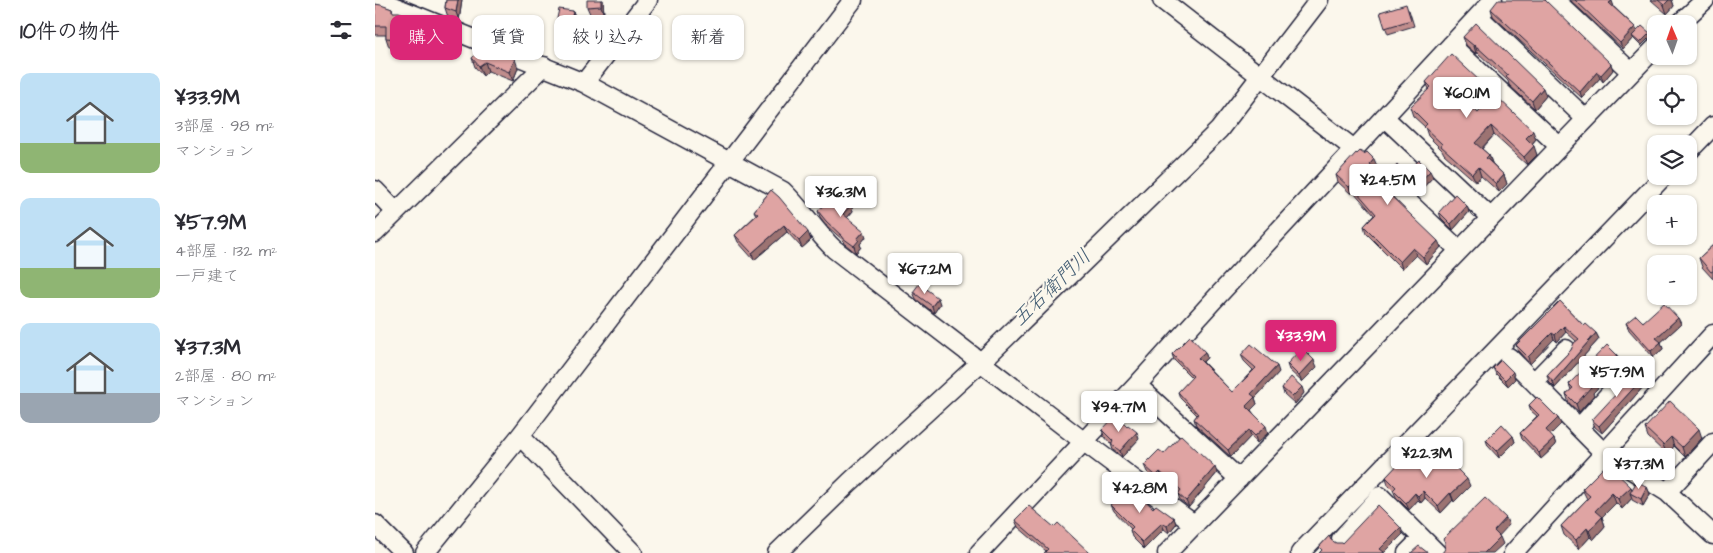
<!DOCTYPE html>
<html lang="ja">
<head>
<meta charset="utf-8">
<style>
	body { margin:0; font-family:"Architects Daughter","Klee One",sans-serif; background:#f7f7f7; color:#2b2b33; height:100vh; display:flex; flex-direction:column; font-size:19px; white-space:nowrap }
	* { box-sizing:border-box; margin:0 }
	p { font-size:16px; color:#7c7c81 }
	.icon { flex:none; width:28px; height:28px; fill:none; stroke:currentColor; stroke-width:2; stroke-linecap:round; stroke-linejoin:round }
	.map { position:relative; flex:1; overflow:hidden }
	.side { display:flex; flex-direction:column; background:#fff; width:375px }
	.side>* { flex:none }
	.guide { position:absolute; left:15px; top:15px; width:475px; height:45px; display:flex; gap:10px }
	.needle { width:32px; rotate:358deg }
	.controls { position:absolute; left:1272px; top:15px; display:grid; gap:10px }
	.controls a { display:grid; place-items:center; width:50px; height:50px; border-radius:10px; background:#fff; box-shadow:0 1px 4px #0004; font-size:25px }
	.price { position:absolute; translate:-50% -42px; padding:0 11px; border-radius:5px; background:#fff; color:#222; font-size:16px; line-height:32px; filter:drop-shadow(0 1px 2px #0008) }
	.price::after { content:''; position:absolute; left:50%; top:30px; width:15px; height:11px; margin-left:-8px; background:inherit; clip-path:polygon(0 0,100% 0,50% 100%) }
	.price.on { background:#db2777; color:#fff }
	ul { padding:0; list-style:none }
	li { display:flex; align-items:center; gap:15px; height:125px; padding:0 20px }
	li span { display:grid; place-items:center; flex:none; width:140px; height:100px; border-radius:10px; color:#555 }
	li>.icon { margin-inline-start:auto }
	span .icon { width:60px; height:60px; fill:#fffc; stroke-width:1 }
	li b { font-size:21px }
	h2 { display:flex; justify-content:space-between; align-items:center; height:60px; padding:0 20px; font-size:21px }
	.tag { padding:0 18px; border-radius:10px; background:#fff; box-shadow:0 1px 4px #0004; font-size:18px; line-height:45px }
	.tag.on { background:#db2777; color:#fff }
	main { display:flex; flex:1; min-height:0 }
	.map>svg:first-child { display:block }
	.lines { fill:none; stroke-linecap:round; stroke-linejoin:round }
	.stream { stroke:#57859a; stroke-width:4 }
	.minor-casing { stroke:#22223b; stroke-width:21 }
	.minor { stroke:#fbf7ec; stroke-width:18 }
	.wall { fill:#c08d8c; stroke:#22223b }
	.shaded-wall { fill:#9c7372; stroke:#22223b }
	.building { fill:#dfa4a3; stroke:#22223b }
	.labels { text-anchor:middle; stroke-width:4.5; stroke-linejoin:round; paint-order:stroke }
	.water-label { font-size:20px; font-style:italic; fill:#415c73; stroke:#fbf7ec }
</style>
</head>
<body>
<main>
<section class="side">
<h2>10件の物件<svg class="icon" aria-label="filters" viewBox="0 0 24 24"><path d="M4 7h16M4 17h16"/><circle cx="9" cy="7" r="2"/><circle cx="15" cy="17" r="2"/></svg></h2>
<ul>
<li><span style="background:linear-gradient(#bfe0f5 70%,#8fb573 0)"><svg class="icon" aria-label="home" viewBox="0 0 24 24"><path d="M3 11l9-7 9 7M6 9v11h12V9"/></svg></span><div><b>¥33.9M</b><p>3部屋 · 98 m²</p><p>マンション</p></div></li>
<li><span style="background:linear-gradient(#bfe0f5 70%,#8fb573 0)"><svg class="icon" aria-label="home" viewBox="0 0 24 24"><path d="M3 11l9-7 9 7M6 9v11h12V9"/></svg></span><div><b>¥57.9M</b><p>4部屋 · 132 m²</p><p>一戸建て</p></div></li>
<li><span style="background:linear-gradient(#bfe0f5 70%,#9aa5b1 0)"><svg class="icon" aria-label="home" viewBox="0 0 24 24"><path d="M3 11l9-7 9 7M6 9v11h12V9"/></svg></span><div><b>¥37.3M</b><p>2部屋 · 80 m²</p><p>マンション</p></div></li>
</ul>
</section>
<div class="map">
<svg width="1338" height="553" viewBox="0 0 1338 553">
	<rect width="100%" height="100%" fill="#fbf7ec"/>
	<filter id="ink" filterUnits="userSpaceOnUse"><feTurbulence type="fractalNoise" baseFrequency=".02" numOctaves="2"/><feDisplacementMap in="SourceGraphic" scale="10" xChannelSelector="R" yChannelSelector="G"/><feConvolveMatrix kernelMatrix="1 2 1 2 8 2 1 2 1" color-interpolation-filters="sRGB"/></filter>
	<g filter="url(#ink)">
		<g class="lines">
			<!-- stream -->
			<path class="stream" d="M1323,363L1338,347"/>
			<defs>
				<path id="minor" d="M787,0L979,149
					M1180,0L1256,72
					M0,1L13,4L209,83L408,191C427,209 440,231 459,249L708,441L820,525
					M1103,16L1211,119
					M1304,24L1330,0
					M1076,45L1184,146
					M209,83L273,0
					M1009,117L1115,217
					M1314,151L1338,126
					M0,190L21,212
					M1023,192L1084,250
					M0,233L169,66
					M1134,357L1228,452L1292,492L1338,535
					M1159,382L1191,349
					M762,385L864,479
					M1204,428L1236,392
					M145,436L258,553
					M1292,492L1338,442
					M0,524L29,553
					M966,539L1005,496L1062,553
					M50,553L145,436L478,0
					M402,553L475,482L606,362L844,130L944,0
					M604,553L762,385L837,302L1118,0
					M792,553L1281,47
					M925,553L1289,176
					M1032,553L1047,538
					M1138,553L1338,334"/>
			</defs>
			<!-- minor casing -->
			<use href="#minor" class="minor-casing"/>
			<!-- minor -->
			<use href="#minor" class="minor"/>
		</g>
		<!-- wall -->
		<path class="wall" d="M71,0H87L84,21L73,17L70,8Z
			M228,0L229,15L216,16L212,7Z
			M1195,0H1236L1239,7L1260,27L1262,31L1275,33L1276,36L1266,46L1258,38L1248,49Z
			M1276,0H1297L1299,6L1292,14Z
			M1171,2L1238,70L1228,82L1225,78L1207,98L1118,16L1116,9Z
			M0,4L17,9L18,12L44,28L43,35H40V44L29,43V48L14,47L11,38V35H0Z
			M1034,10L1039,26L1013,34L1005,12Z
			M198,11L200,17L197,32L183,29L181,23Z
			M1088,37L1171,96L1160,109L1134,85L1133,81L1103,53L1101,54L1091,45Z
			M97,58L143,68L138,81L113,71L108,76L100,67Z
			M1051,82L1110,91L1096,107L1103,113L1161,139L1157,144L1162,155L1152,165L1119,135L1107,149L1114,155L1117,163L1129,175L1132,184L1124,192L1106,176L1101,182L1069,154L1067,150L1053,136L1050,127L1038,116L1035,107L1054,89Z
			M982,154H989L1002,166L1000,169L1009,179L1022,165L1031,174L1058,177L1041,195L1030,184L1025,182L1016,184L1013,189V192L1066,247L1051,264L1041,255L1027,269L991,233L989,226L999,215L978,191L976,194L963,182L961,175Z
			M396,190L436,240L427,248L412,232L379,260L363,242L360,235L381,215L379,211Z
			M476,205L478,211L472,218L491,237L485,244L486,247L481,253L470,244L469,241L453,227L445,217L443,211Z
			M1092,206L1094,212L1078,230L1066,218L1064,212Z
			M1338,245V279L1327,267L1324,258Z
			M538,292L565,304L559,313L541,299Z
			M1185,301L1209,326L1221,333L1224,339L1180,388L1174,382L1172,375L1196,350L1201,341L1191,332L1182,342L1179,339L1155,364L1143,351L1141,345Z
			M1303,318L1306,324L1286,342L1288,349L1278,357L1254,330L1251,323Z
			M830,352L832,358L828,362L857,392L878,370L869,361L866,355L904,372L880,398L882,404L876,410L893,433L882,443L876,436L856,457L821,425L819,419L822,415L805,398L803,392L817,378L799,360L797,354Z
			M912,364L942,367L927,382L914,370Z
			M1245,364L1218,393L1219,395L1204,412L1194,403L1191,394L1196,390L1194,384Z
			M1118,368L1140,379L1133,386L1121,374Z
			M1266,380L1269,386L1227,433L1220,427L1217,420Z
			M907,388L929,393L920,404L909,394Z
			M1154,405L1183,418L1186,424L1175,435L1179,439L1181,445L1166,459L1147,439L1145,433L1162,416L1156,411Z
			M1270,428L1327,438L1310,457L1299,446L1292,455L1273,437Z
			M727,430L764,439L747,457L738,450L736,444L729,436Z
			M1138,436L1140,442L1124,458L1113,446L1111,440Z
			M789,454L842,473L814,507L805,500L803,494L804,493L787,478L783,482L772,472L769,465Z
			M1043,469L1095,486L1079,502L1078,500L1066,513L1050,498L1046,503L1043,500L1034,510L1021,497L1018,490L1013,485L1011,477Z
			M1256,487L1257,490L1272,487L1275,494L1268,506L1257,500V498L1247,509L1241,503L1227,517L1230,526L1218,540L1215,537L1204,549L1189,535L1186,526L1212,499L1207,489Z
			M736,505L778,508L799,518L801,524L794,533L789,529L769,549L757,537L755,530L756,529L739,511Z
			M640,520L679,527L715,553L671,551L643,527Z"/>
		<!-- shaded-wall -->
		<path class="shaded-wall" d="M83,0H87L84,21L81,12Z
			M226,0H228L229,15L226,6Z
			M1294,0H1297L1299,6L1292,14L1289,5Z
			M1237,1L1239,7L1237,9L1234,3Z
			M198,11L200,17L197,32L195,26Z
			M40,19L44,28L43,35L40,26Z
			M37,26L40,35V44L36,34Z
			M1260,27L1262,33L1257,36L1258,38L1248,49L1245,43Z
			M1275,33L1276,36L1266,46L1265,43Z
			M26,34L29,43V48L26,39Z
			M1100,45L1103,53L1101,54L1099,46Z
			M140,59L143,68L138,81L134,72Z
			M110,62L113,71L108,76L104,66Z
			M1236,64L1238,70L1228,82L1226,75Z
			M1222,72L1225,78L1207,98L1205,92Z
			M1106,82L1110,91L1093,110L1090,101Z
			M1168,88L1171,96L1160,109L1157,101Z
			M1116,126L1119,135L1103,152L1100,143Z
			M1158,131L1161,139L1154,147L1151,138Z
			M1159,146L1162,155L1152,165L1149,157Z
			M1114,155L1117,163L1111,158Z
			M999,159L1002,166L998,170L995,164Z
			M1103,167L1106,176L1101,182L1097,174Z
			M1055,171L1058,177L1041,195L1039,188Z
			M1129,175L1132,184L1124,192L1121,184Z
			M1013,178L1016,184L1013,189V195L1010,188V182Z
			M976,185L978,191L976,194L974,187Z
			M476,205L478,211L470,220L468,214Z
			M1092,206L1094,212L1078,230L1076,224Z
			M409,225L412,232L379,260L377,253Z
			M489,231L491,237L485,244L486,247L481,253L479,246L482,239Z
			M433,232L436,240L427,248L424,241Z
			M1063,241L1066,247L1051,264L1048,257Z
			M1038,248L1041,255L1027,269L1025,262Z
			M563,298L565,304L559,313L557,306Z
			M1303,318L1306,324L1284,344L1281,338Z
			M1189,326L1191,332L1182,342L1180,335Z
			M1177,333L1179,339L1155,364L1153,357Z
			M1221,333L1224,339L1180,388L1178,382Z
			M1286,342L1288,349L1278,357L1276,351Z
			M830,352L832,358L825,364L823,358Z
			M1242,355L1245,364L1218,393L1219,395L1204,412L1201,404L1214,385Z
			M939,360L942,367L927,382L924,376Z
			M902,366L904,372L880,398L882,404L874,412L871,406L876,394Z
			M1138,372L1140,379L1133,386L1130,380Z
			M1266,380L1269,386L1227,433L1224,426Z
			M927,387L929,393L920,404L917,397Z
			M1183,418L1186,424L1173,437L1171,430Z
			M891,426L893,433L882,443L880,436Z
			M1324,429L1327,438L1310,457L1307,447Z
			M874,430L876,436L856,457L853,450Z
			M762,432L764,439L747,457L745,451Z
			M1138,436L1140,442L1124,458L1122,451Z
			M1296,437L1299,446L1292,455L1288,445Z
			M1179,439L1181,445L1166,459L1164,453Z
			M840,467L842,473L814,507L811,501Z
			M785,472L787,478L783,482L781,476Z
			M1092,479L1095,486L1079,502L1076,494Z
			M1256,487L1259,495L1255,493L1257,498L1247,509L1243,499Z
			M1272,487L1275,494L1268,506L1266,499Z
			M1048,491L1050,498L1046,503L1043,496Z
			M1040,493L1043,500L1034,510L1031,503Z
			M1075,493L1078,500L1066,513L1063,506Z
			M1237,493L1241,503L1224,520L1220,511Z
			M1227,517L1230,526L1218,540L1214,531Z
			M799,518L801,524L794,533L792,526Z
			M1131,518L1134,525L1122,538L1119,531Z
			M787,523L789,529L769,549L767,542Z
			M1026,528L1028,534L1009,553H1007L1005,549Z
			M1212,528L1215,537L1204,549L1201,540Z
			M1125,537L1128,544L1118,553H1109Z"/>
		<!-- building -->
		<path class="building" d="M71,0H83L81,12L70,8Z
			M212,0H226V6L212,7Z
			M1123,0H1170L1236,64L1226,75L1222,72L1205,92L1116,9Z
			M1200,0H1236L1237,1L1234,3L1260,27L1245,43Z
			M1283,0H1294L1289,5Z
			M0,4L6,5L17,9V12H24L40,19V26H37L36,34H26V39L11,38V26H0Z
			M1031,4L1036,20L1010,28L1005,12Z
			M184,9L198,11L195,26L181,23Z
			M1101,23L1168,88L1157,101L1131,77L1133,75L1100,45L1099,46L1088,37Z
			M1267,26L1275,33L1265,43L1257,36Z
			M109,46L115,50V49L140,59L134,72L110,62L104,66L97,58Z
			M1076,54L1106,82L1090,101L1103,113L1120,95L1158,131L1151,138L1159,146L1149,157L1116,126L1100,143L1114,155L1111,158L1129,175L1121,184L1103,167L1097,174L1066,146L1067,144L1049,127L1052,124L1035,107L1056,87L1051,82Z
			M985,151L989,154L992,152L999,159L995,164L1009,179L1022,165L1031,174L1044,160L1055,171L1039,188L1028,177L1023,175L1013,178L1010,182V188L1013,193L1063,241L1048,257L1038,248L1025,262L989,226L1001,214L976,185L974,187L961,175L981,153L982,154Z
			M396,190L404,197L433,232L424,241L409,225L377,253L360,235L383,214L379,211Z
			M461,191L476,205L468,214L489,231L482,239L484,240L479,246L468,238V237L451,221L443,211Z
			M1080,194L1092,206L1076,224L1064,212Z
			M1338,245V271L1336,272L1324,258Z
			M544,284L563,298L557,306L538,292Z
			M1185,301L1209,326L1211,324L1221,333L1178,382L1172,375L1196,350L1199,343L1204,339L1189,326L1180,335L1177,333L1153,357L1141,345Z
			M1289,303L1303,318L1281,338L1286,342L1276,351L1251,323L1261,315L1268,322Z
			M815,336L830,352L823,358L857,392L881,368L866,355L876,344L902,366L876,394L880,397L871,406L891,426L880,436L874,430L853,450L819,419L823,414L803,392L818,376L797,354Z
			M1232,345L1242,355L1214,385L1216,387L1201,404L1191,394L1198,388L1194,384Z
			M927,348L939,360L924,376L912,364Z
			M1126,360L1138,372L1130,380L1118,368Z
			M1258,372L1266,380L1224,426L1217,420L1242,393L1244,386Z
			M916,377L927,387L917,397L907,388Z
			M1162,397L1183,418L1171,430L1179,439L1164,453L1145,433L1164,415L1154,405Z
			M1295,401L1324,429L1307,447L1296,437L1288,445L1270,428Z
			M741,415L752,426L753,425L762,432L745,451L736,444L738,441L727,430Z
			M1127,424L1138,436L1122,451L1111,440Z
			M806,435L840,467L811,501L803,494L806,490L785,472L781,476L769,465L784,450L789,454Z
			M1063,450L1092,479L1076,494L1075,493L1063,506L1048,491L1043,496L1040,493L1031,503L1018,490L1021,487L1011,477L1030,457L1043,469Z
			M1232,464L1256,487L1243,499L1237,493L1220,511L1227,517L1214,531L1212,528L1201,540L1186,526L1215,496L1207,489Z
			M1262,481L1272,487L1266,499L1255,493Z
			M755,486L778,508L781,505L799,518L792,526L787,523L767,542L755,530L758,527L736,505Z
			M1110,498L1131,518L1119,531L1125,537L1109,553H1067L1070,549V542L1068,539Z
			M1003,505L1026,528L1005,549L1009,552L1008,553H944L947,550L944,547L954,536L956,540L961,543H967Z
			M654,506L679,527L683,523L715,553H669L673,549L640,520Z
			M1044,546L1053,553H1036Z"/>
	</g>
	<g class="labels">
		<!-- water labels -->
		<g class="water-label">
			<text transform="translate(676 287) rotate(-44)" y="7">五右衛門川</text>
		</g>
	</g>
</svg>
<div class="controls">
<a><svg class="needle" viewBox="-14 -14 28 28"><path d="M0-13l5 13h-10z" fill="#e53935"/><path d="M0 13l5-13h-10z" fill="#7c7c81"/></svg></a>
<a><svg class="icon" aria-label="locate" viewBox="0 0 24 24"><circle cx="12" cy="12" r="6"/><path d="M12 2v4M12 18v4M2 12h4M18 12h4"/></svg></a>
<a><svg class="icon" aria-label="layers" viewBox="0 0 24 24"><path d="M12 4l9 5-9 5-9-5zM3 14l9 5 9-5"/></svg></a>
<a>+</a>
<a>−</a>
</div>
<b class="price" style="left:1092px;top:119px">¥60.1M</b>
<b class="price" style="left:1013px;top:206px">¥24.5M</b>
<b class="price" style="left:466px;top:218px">¥36.3M</b>
<b class="price" style="left:550px;top:295px">¥67.2M</b>
<b class="price on" style="left:926px;top:362px">¥33.9M</b>
<b class="price" style="left:1242px;top:398px">¥57.9M</b>
<b class="price" style="left:744px;top:433px">¥94.7M</b>
<b class="price" style="left:1052px;top:479px">¥22.3M</b>
<b class="price" style="left:1264px;top:490px">¥37.3M</b>
<b class="price" style="left:765px;top:514px">¥42.8M</b>
<div class="guide">
<a class="tag on">購入</a>
<a class="tag">賃貸</a>
<a class="tag">絞り込み</a>
<a class="tag">新着</a>
</div>
</div>
</main>
</body>
</html>
